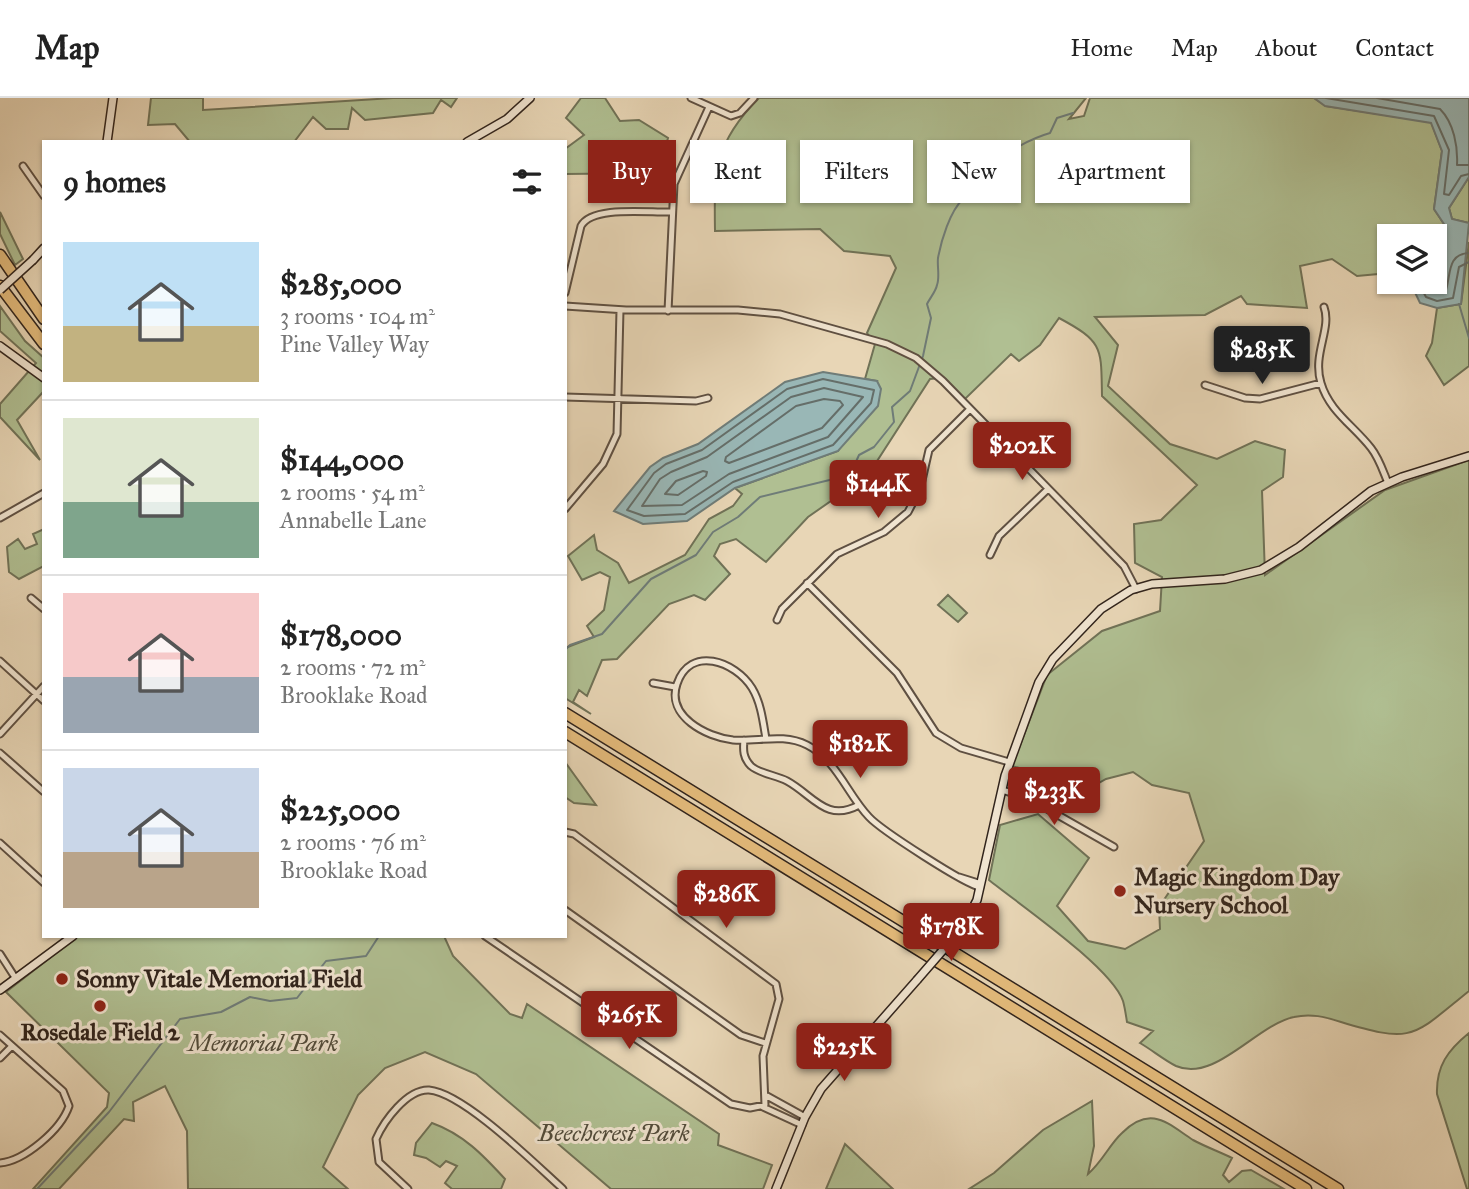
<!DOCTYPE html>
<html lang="en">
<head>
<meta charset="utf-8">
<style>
	body { margin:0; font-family:"IM FELL Great Primer",serif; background:#f2f2f2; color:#222; height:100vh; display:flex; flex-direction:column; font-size:26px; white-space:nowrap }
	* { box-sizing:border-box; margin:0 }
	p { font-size:23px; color:#767676 }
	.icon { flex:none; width:38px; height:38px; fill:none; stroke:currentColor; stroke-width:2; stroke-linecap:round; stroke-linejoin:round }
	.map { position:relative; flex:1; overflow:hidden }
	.details { position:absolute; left:42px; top:42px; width:525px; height:798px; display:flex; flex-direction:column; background:#fff; border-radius:0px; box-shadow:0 2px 5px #0004 }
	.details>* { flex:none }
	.hud { position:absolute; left:588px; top:42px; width:665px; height:63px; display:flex; gap:14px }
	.fabs { position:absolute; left:1377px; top:126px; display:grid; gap:14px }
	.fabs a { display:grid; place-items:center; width:70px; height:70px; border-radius:0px; background:#fff; box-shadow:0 2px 5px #0004; font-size:35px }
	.price { position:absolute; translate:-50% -60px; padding:0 16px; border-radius:7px; background:#8f2418; color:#fff; font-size:23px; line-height:46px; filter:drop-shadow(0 2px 4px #0008) }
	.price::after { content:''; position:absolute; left:50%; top:42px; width:21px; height:16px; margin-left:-10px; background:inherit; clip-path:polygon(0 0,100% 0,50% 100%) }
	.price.active { background:#222; color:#fff }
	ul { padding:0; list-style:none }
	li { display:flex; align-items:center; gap:21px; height:175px; padding:0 21px }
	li+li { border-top:2px solid #e0e0e0 }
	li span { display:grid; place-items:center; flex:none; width:196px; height:140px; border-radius:0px; color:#555 }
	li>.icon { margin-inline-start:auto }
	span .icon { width:84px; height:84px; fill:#fffc; stroke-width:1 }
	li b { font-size:30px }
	h2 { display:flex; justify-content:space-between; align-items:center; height:84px; padding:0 21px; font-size:30px }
	.pill { padding:0 24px; border-radius:0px; background:#fff; box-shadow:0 2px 5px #0004; font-size:24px; line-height:63px }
	.pill.active { background:#8f2418; color:#fff }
	header { display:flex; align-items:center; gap:42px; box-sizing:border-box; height:98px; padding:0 35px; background:#fff; border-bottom:2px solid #e0e0e0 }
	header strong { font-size:33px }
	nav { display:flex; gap:38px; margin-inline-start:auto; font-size:24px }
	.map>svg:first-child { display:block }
	.green { fill:#b0bf92; stroke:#707257; stroke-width:2 }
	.water { fill:#99b7b6; stroke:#6f7c78; stroke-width:2 }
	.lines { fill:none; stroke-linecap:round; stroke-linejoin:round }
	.shore { stroke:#656e69; stroke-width:2 }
	.stream { stroke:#6f7c78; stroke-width:2 }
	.street-casing { stroke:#5f5042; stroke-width:9 }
	.secondary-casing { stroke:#31241c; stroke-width:10 }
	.highway-casing { stroke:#31241c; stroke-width:13 }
	.street { stroke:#f0e4d0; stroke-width:5 }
	.secondary { stroke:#f0e4d0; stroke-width:7 }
	.highway { stroke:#e4bb7b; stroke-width:10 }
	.secondary-bridge-casing { stroke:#31241c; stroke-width:10; stroke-linecap:butt }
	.secondary-bridge { stroke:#f0e4d0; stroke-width:7 }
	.poi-dot { fill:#8f2418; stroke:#f0e4d0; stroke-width:2.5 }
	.labels { text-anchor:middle; stroke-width:6; stroke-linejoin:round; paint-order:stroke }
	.poi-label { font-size:24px; font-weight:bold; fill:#31241c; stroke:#f0e4d0; text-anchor:start }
	.park-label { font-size:24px; font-style:italic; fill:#514b3a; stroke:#f0e4d0 }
</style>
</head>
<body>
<header>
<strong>Map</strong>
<nav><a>Home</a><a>Map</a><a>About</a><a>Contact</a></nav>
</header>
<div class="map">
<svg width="1469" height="1091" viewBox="0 0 1469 1091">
	<rect width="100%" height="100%" fill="#e8d6b6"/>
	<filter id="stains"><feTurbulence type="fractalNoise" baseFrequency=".00286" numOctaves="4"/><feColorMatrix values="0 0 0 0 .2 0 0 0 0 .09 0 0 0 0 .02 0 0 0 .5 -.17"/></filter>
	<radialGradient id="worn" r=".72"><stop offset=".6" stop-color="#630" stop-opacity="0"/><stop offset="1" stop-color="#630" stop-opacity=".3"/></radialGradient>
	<!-- green -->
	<path class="green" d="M151,0H203V12L393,0H457L451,9L441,2L433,15L365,22L352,10L348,31H326L313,19L294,44H190L175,26L148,27Z
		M581,0H605L620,23L639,22L668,40L658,75L565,76V51L584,37L566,20Z
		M759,0H1086L1069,21L1084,18L1090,0H1314L1326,8L1431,24L1442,53L1434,111L1444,126L1431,138H1390L1389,175L1357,178L1332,161L1300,168L1307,210L1247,206L1241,198L1205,217L1095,219L1118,247L1108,288L1170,346L1217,361L1255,343L1285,352L1283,379L1262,393L1265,477L1385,392L1469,362V893C1412,939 1414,946 1341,924C1325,919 1311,915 1294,919C1256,927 1215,985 1176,968C1164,962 1152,952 1140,945L1153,933L1127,924C1126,918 1125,910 1123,903C1111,869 1020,807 989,782L1000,727L1038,716L1089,760L1057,808L1088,843L1125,851L1160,831L1159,809L1204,743L1189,695L1152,687L1133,674L1106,681L1074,699L1049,697L1050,679L1012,668L1047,577L1102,533L1160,513L1162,479L1135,465L1134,426L1161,422L1197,387L1102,298C1101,250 1104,244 1059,220L1040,247L1019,263L1011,256L965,301L941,280L930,281L868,377L808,419L766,464L736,441L720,446L714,458L730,476L705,502L694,497L669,506L617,561L602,562L587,598L579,592L573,604L591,616L565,600V550L594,539L587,528L604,512L610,479L600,474L582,482L568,458L594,437L597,452L618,465L629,485L685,457L709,421L733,408L742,396L735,390L838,353L877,283L865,281L875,246L867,235L896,170L890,158L844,153L820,131L715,133C714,73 714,45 759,0Z
		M1469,79V125L1452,121L1449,110Z
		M0,114L23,161L15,167L0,136Z
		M1469,144V268L1444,287L1426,258L1432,245L1437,210L1461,206Z
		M0,208L25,243L44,260V293L17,322L40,362L0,319V306L36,265L0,233Z
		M44,431V468L19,481L9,474L7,449L18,441L25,451L37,446L33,436Z
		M948,497L967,515L958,524L938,507Z
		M565,664L596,707L574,705L565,699Z
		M78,838H444L453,858L510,916L522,920L527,906L719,1036L718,1047L772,1067L763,1091H611L476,976L425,954L385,970L358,997L323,1069L348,1091H188L187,1033L165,988L133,1004L134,1023L124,1021L59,1091H33L107,1009L109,995L6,894Z
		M1469,935V1091H1467L1437,996C1436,968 1448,952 1469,935Z
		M1092,1003L1094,1048L1088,1076C1103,1063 1109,1047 1122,1035C1151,1006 1168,1026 1193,1042C1206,1049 1220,1054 1232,1060L1223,1077L1229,1084L1242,1073L1251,1072L1284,1091H969L994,1075L1043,1032Z
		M432,1025C463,1036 483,1057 505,1081L501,1091H452L445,1085L457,1068L446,1063L440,1069L426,1060L414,1057L416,1045Z
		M845,1046L893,1091H826Z"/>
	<!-- water -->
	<path class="water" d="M1314,0H1469V79L1449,110L1452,121L1469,125L1461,206L1437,210L1420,205L1410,184H1435V138H1431L1444,126L1434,111L1442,53L1431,25L1325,8Z
		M823,274L877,283L881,291L878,308L838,353L735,390L687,423L643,426L614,413L650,369L663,360L698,346L785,284Z"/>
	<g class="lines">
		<!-- shore -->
		<path class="shore" d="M1326,0L1434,18L1449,52L1444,96L1449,97L1461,78L1469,76
			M1377,0L1440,11C1454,25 1458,49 1457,67H1469
			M1418,184L1426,199L1437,203L1453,200L1459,169L1469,164
			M1427,184L1432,192H1446C1451,176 1447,156 1469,155
			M823,281L874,292L871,305L833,347L733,384L685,416L644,418L627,412L654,375L666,366L702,352L787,291Z
			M824,290L863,299L828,339L729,376L682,407L642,408L660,381L671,374L707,359L791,299Z
			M824,301L840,303L843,307L822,330L729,365L725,363L726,359L796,308Z
			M703,373L707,374L706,378L678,397L665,396L676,383Z"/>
		<!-- stream -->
		<path class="stream" d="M1459,206L1469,240
			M565,552L570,547L602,536L651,481L696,457L713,434L738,419L760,399L850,377L859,357L874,349L894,324L892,309L910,293L923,258L931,220L927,206C930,200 936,193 937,187C940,179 937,168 938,160C941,143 950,113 963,101C972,91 985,102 993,94C1000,87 994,77 997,69C1001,54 1036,39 1050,35L1057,20L1073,15
			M37,1091L109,1014L180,921L221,914L250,899L270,903L297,900L326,863L366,858L379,838"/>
		<defs>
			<path id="street" d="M691,0L731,18L740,15L754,0
				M23,68L44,98
				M565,195L581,128C592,107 650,115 672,114
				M565,208L626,212H738L780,216L887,246L916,260L943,283L1124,468L1136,491
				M1324,209C1332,231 1312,256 1321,285C1329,313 1354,328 1371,350C1379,360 1383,373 1388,385
				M668,213L674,86L709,9
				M1205,287L1245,300L1260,301L1321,285
				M565,299L696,303L708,300
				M565,411L603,366L617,336L620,212
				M0,420L44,395
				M990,457L999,438L1048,391
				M807,485L897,575L936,635L961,650L1009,664
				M31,500L44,511
				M777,522L782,511L837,456L884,434L908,414L920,391L929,352L970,311
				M0,563L44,603
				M653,585L675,589
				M0,636L44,588
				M766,641C763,623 761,605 752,590C735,563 690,547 677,586C666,618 706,639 733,642C758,644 783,635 807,647C837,662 847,696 869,719C881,732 966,787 980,789
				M744,642C743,652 743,660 751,668C760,676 776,677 787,683C813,697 826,725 859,707
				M0,655L44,694
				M1002,692L1028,700L1114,749
				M0,745L44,785
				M959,779L978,785L980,789
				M565,812L741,937L765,945
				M485,838L731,1006L750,1010L765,1007L763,958L779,901L776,886L574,736L565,734
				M0,856L16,881
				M0,937L63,993L69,1008C61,1032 24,1063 0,1065
				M0,960L12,948
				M767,998L805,1019
				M763,1009L802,1027
				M408,1091L379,1064L376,1041C384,1023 407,991 429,992C464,995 536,1067 563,1091"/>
			<path id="secondary" d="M107,44L113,0
				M467,44L507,21L530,0
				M33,162L44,150
				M0,248L44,280
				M963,829L977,802L1005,678L1039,584L1053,561L1101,511L1131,492L1152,486L1225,481L1261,472L1299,449L1371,393L1402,379L1469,358
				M0,892L73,838
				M776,1091L805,1019L821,991L917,882"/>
			<path id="highway" d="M0,157L44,221
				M0,188L44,246
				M565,615L1338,1091
				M565,634L1306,1091"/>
		</defs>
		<!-- street casing -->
		<use href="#street" class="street-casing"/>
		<!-- secondary casing -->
		<use href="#secondary" class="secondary-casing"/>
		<!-- highway casing -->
		<use href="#highway" class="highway-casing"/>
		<!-- street -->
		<use href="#street" class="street"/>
		<!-- secondary -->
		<use href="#secondary" class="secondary"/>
		<!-- highway -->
		<use href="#highway" class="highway"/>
		<defs>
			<path id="secondary-bridge" d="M0,192L33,162
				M917,882L963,829"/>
		</defs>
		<!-- secondary-bridge casing -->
		<use href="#secondary-bridge" class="secondary-bridge-casing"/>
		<!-- secondary-bridge -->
		<use href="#secondary-bridge" class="secondary-bridge"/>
	</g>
	<!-- markers -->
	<g class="poi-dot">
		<circle cx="1120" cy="793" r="7"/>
		<circle cx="62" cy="881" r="7"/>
		<circle cx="100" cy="908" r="7"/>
	</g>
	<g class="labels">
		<!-- poi labels -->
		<g class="poi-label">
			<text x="1134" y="787">Magic Kingdom Day<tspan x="1134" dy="28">Nursery School</tspan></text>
			<text x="76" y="889">Sonny Vitale Memorial Field</text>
			<text x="100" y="942" text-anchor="middle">Rosedale Field 2</text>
		</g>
		<!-- park labels -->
		<g class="park-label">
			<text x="263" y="953">Memorial Park</text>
			<text x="614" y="1043">Beechcrest Park</text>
		</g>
	</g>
	<rect width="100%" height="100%" filter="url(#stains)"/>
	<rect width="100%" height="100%" fill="url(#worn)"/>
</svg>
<div class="fabs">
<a><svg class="icon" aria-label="layers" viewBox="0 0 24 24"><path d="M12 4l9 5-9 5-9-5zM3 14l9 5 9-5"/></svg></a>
</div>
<b class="price active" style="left:1262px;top:288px">$285K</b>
<b class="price" style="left:1022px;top:384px">$202K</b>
<b class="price" style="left:878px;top:422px">$144K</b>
<b class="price" style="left:860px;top:682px">$182K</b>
<b class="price" style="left:1054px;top:729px">$233K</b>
<b class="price" style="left:726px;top:832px">$286K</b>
<b class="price" style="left:951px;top:865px">$178K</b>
<b class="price" style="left:629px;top:953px">$265K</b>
<b class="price" style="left:844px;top:985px">$225K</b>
<div class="hud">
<a class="pill active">Buy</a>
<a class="pill">Rent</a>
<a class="pill">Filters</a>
<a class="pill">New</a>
<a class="pill">Apartment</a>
</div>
<section class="details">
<h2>9 homes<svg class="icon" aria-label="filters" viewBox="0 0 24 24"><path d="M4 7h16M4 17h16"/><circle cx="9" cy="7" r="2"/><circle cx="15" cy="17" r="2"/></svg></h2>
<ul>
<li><span style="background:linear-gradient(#bfe0f5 60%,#c2b280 0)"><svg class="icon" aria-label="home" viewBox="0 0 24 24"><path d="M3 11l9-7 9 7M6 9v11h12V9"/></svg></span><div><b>$285,000</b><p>3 rooms · 104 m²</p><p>Pine Valley Way</p></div></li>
<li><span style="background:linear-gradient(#dfe7d0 60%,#7fa58c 0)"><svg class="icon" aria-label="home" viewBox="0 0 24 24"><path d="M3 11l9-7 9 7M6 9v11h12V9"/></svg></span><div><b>$144,000</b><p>2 rooms · 54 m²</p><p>Annabelle Lane</p></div></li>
<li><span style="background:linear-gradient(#f6c9c9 60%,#9aa5b1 0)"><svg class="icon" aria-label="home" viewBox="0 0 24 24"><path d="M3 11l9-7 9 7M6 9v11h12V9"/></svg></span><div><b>$178,000</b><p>2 rooms · 72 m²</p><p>Brooklake Road</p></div></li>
<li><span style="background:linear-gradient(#c9d6e8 60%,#b9a48a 0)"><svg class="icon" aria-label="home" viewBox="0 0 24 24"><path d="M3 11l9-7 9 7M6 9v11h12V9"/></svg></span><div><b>$225,000</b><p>2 rooms · 76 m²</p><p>Brooklake Road</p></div></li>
</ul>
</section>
</div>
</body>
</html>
